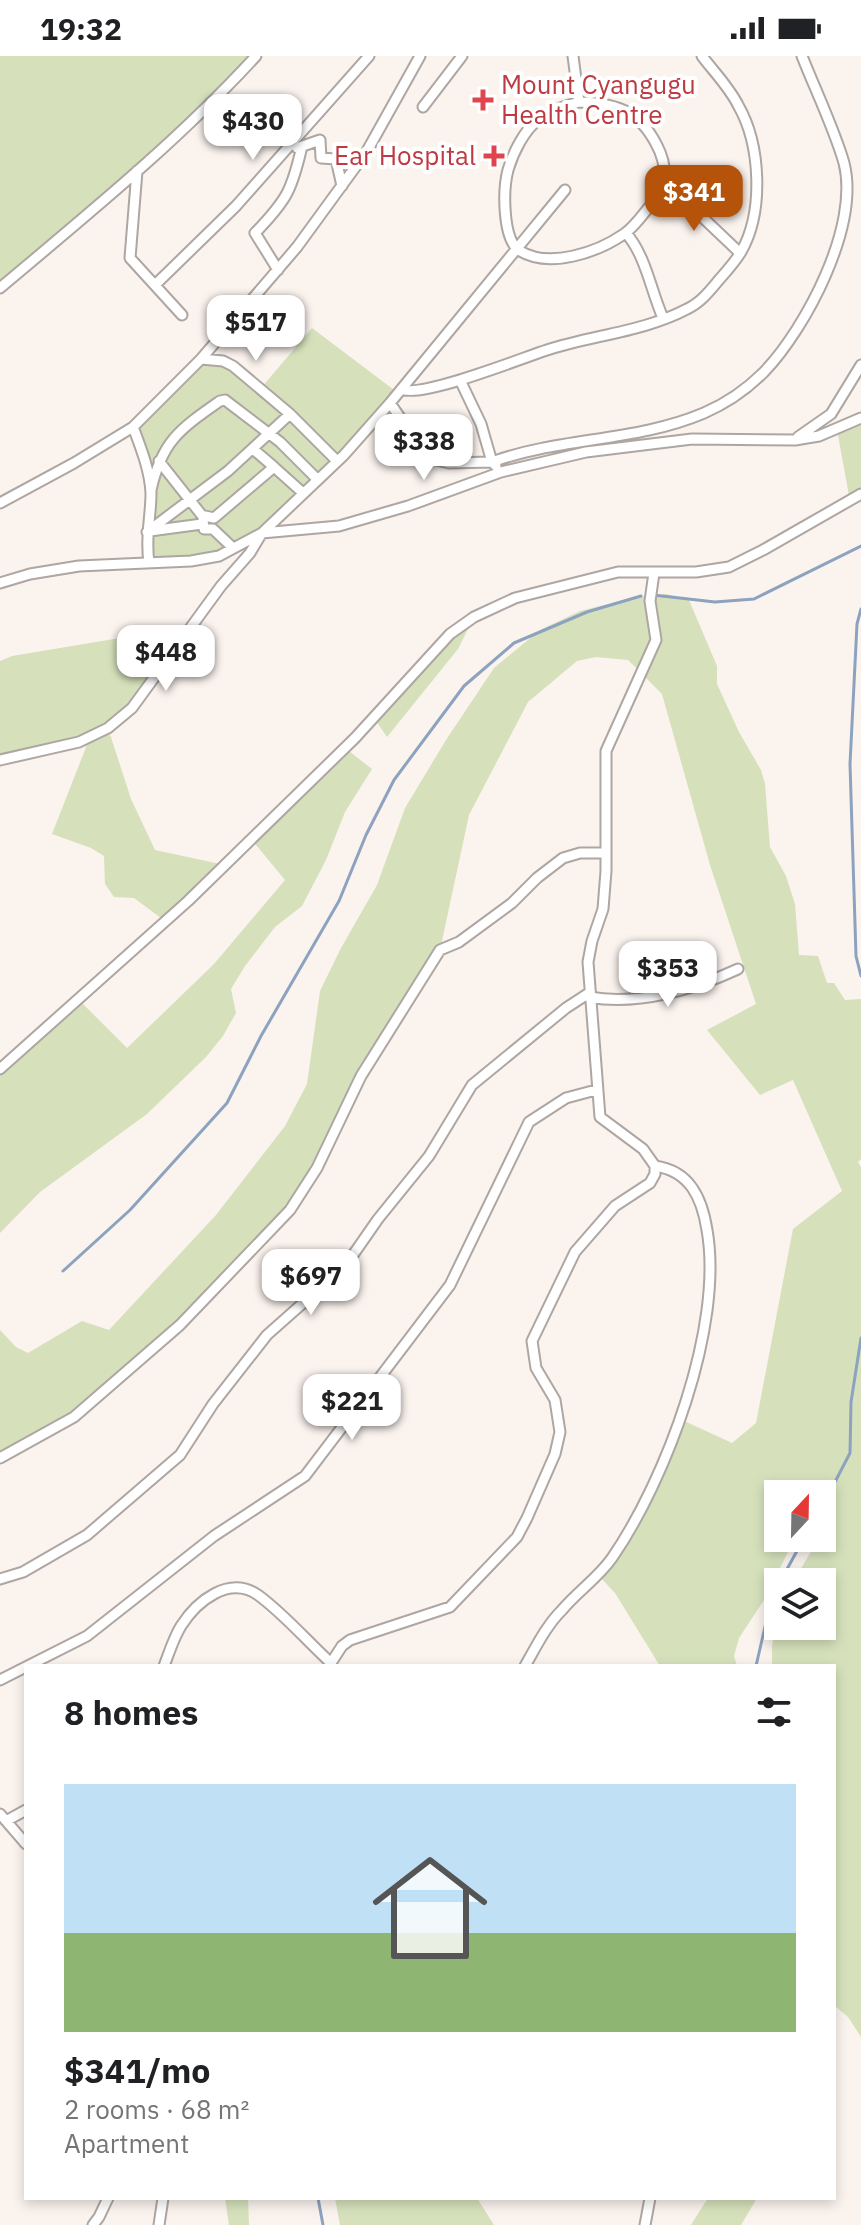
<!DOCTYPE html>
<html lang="en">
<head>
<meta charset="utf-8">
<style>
	body { margin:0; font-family:"IBM Plex Sans",sans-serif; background:#f6f6f6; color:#202124; height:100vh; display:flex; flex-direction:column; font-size:30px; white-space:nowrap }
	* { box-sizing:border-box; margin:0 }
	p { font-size:26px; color:#757577 }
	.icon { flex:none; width:44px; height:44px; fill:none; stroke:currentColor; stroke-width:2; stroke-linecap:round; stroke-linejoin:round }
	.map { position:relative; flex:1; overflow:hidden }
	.sheet { position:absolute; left:24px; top:1608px; width:812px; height:536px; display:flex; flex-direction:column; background:#fff; border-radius:0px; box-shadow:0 4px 12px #0003 }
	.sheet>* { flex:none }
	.needle { width:52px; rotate:22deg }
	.controls { position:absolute; left:764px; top:1424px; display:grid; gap:16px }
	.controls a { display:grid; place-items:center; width:72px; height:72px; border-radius:0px; background:#fff; box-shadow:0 4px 12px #0003; font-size:40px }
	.price { position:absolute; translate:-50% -68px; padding:0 18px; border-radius:16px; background:#fff; color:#222; font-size:26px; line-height:52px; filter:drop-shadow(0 2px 4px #0008) }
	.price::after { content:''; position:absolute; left:50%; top:48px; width:24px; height:18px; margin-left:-12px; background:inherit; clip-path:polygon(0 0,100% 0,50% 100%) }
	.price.on { background:#b45309; color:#fff }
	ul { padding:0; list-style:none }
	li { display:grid; align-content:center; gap:16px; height:424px; padding:0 40px }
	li+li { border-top:2px solid #e0e0e0 }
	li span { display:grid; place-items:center; height:248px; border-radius:0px; color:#555 }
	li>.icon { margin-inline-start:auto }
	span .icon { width:144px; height:144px; fill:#fffc; stroke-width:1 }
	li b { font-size:34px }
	h2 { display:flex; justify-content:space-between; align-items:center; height:96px; padding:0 40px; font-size:34px }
	.status { display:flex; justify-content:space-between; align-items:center; height:56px; padding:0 40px; background:#fff; direction:ltr }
	.status svg { height:22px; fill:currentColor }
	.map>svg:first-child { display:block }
	.green { fill:#d6e1bc }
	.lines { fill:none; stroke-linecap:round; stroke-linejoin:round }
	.stream { stroke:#8ca2bf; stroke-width:3 }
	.minor-casing { stroke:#aea6a2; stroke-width:13 }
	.minor { stroke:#fff; stroke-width:9 }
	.health-dot { fill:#e0444e; stroke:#fff; stroke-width:3 }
	.labels { text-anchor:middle; stroke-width:8; stroke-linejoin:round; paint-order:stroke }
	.health-label { font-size:26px; fill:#be3a42; stroke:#fff; text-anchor:start }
</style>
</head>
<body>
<div class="status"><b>19:32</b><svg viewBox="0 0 49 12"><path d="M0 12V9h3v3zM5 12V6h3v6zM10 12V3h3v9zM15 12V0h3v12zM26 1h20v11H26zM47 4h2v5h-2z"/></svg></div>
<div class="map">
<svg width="861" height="2169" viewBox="0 0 861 2169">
	<rect width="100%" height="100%" fill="#fbf3ee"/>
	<!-- green -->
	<path class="green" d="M0,0H256L229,29L0,232Z
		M312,272L398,337L262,477L219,502L151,510V434L133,371L201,303L223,305L261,332Z
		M861,365V438L850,445L837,374Z
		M666,538L689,544L717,610V628L739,676L761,714L765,728L770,791L786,820L795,848L799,899L818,900L827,927H834L845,944L861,943V1103L858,1106L861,1111V1981L848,1961L834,1949V1610H772V1589L778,1561V1570H822V1526H793L819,1482H822L826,1470L822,1461V1438H778V1482H795L764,1544L739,1582L734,1600L737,1610H660L615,1537L599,1520L615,1498L682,1364L732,1387L756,1367L793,1173L842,1135L793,1024L760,1039L707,974L756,948L710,809L662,638L628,604L596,601L577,605L528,646L469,759L440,894L361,1020L302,1137L180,1269L74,1361L0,1402V1274L16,1291L28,1297L82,1265L109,1274L216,1159L285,1070L307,1028L320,935L341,892L377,829L405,752L446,684L494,612L540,574L580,555L632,542Z
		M474,561L458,593L387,681L374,662L424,604Z
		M189,575L142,641L108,672L131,743L155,794L225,809L165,865L134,842L114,841L105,828L104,800L91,792L52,778L90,681L0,704V605L12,600L120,582Z
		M345,692L372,713L345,756L326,804L302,850L275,871L245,910L231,933L236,957L223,980L206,1001L147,1058L40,1136L0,1177V1013L78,943L127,992L214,908L285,824L251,783Z
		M225,2142H248L249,2169H229Z
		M335,2142H477L494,2169H340Z
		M708,2142H757L741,2169H691Z"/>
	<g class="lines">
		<!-- stream -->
		<path class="stream" d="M653,539L715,546L754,543L861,490
			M861,553L857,568L850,708L856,900L861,920
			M63,1215L130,1154L227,1047L261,980L339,845L366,779L394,724L464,630L514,587L587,556L641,540
			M822,1451L850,1397L851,1346L861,1282
			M780,1526L804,1482
			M756,1610L767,1562L778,1532
			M318,2142L323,2169"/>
		<defs>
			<path id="minor" d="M573,0L579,46
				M579,46C620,47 643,57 660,96C664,106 667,121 664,132C661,139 653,146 649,151C641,161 634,171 624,178C598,196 550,213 520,195C502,184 503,133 508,114C513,97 524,74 539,63C550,54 566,50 579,46Z
				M423,51L462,0
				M297,92L320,84L321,102L336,103L342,130
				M137,115L130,202L182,259
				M664,132L699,158L740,197
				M626,177C646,200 651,235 663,262
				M278,214L255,177C287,144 292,134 302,90
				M155,229L236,150L369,0
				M0,232C88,158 178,85 256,0
				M201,303L223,305L233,310L290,358
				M460,324L481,368L492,406C560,381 636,386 704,357C725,348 747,333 764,316C806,272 860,170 844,107C835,75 815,33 802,0
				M402,333C420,343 522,302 547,294C593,279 643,276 687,253C700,247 709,236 718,225C726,216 735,206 741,196C764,156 761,89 738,49C729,31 714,16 702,0
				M390,347L428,402L449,407L492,406L496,410
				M133,371C141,392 150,415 151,437C151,461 145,482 149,506
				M798,381L831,358L861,309
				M159,405L204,462
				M274,411L303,437
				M151,434C162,385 180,373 220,345L225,344L280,386L317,423
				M0,447L74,407L133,371L201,303L297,191L367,95L420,0
				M150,475L202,468
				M147,476L228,415L290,358L337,405
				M233,492L213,473H204L203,464L205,460L214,462L274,411L253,393
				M0,527L30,518L79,510L191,505L219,500L262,477L339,470L408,450L501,416L586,396L692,383L795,384L819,380L861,362
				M0,704L79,686L108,672L132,652L221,530L250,497L262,477L344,399L390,347L565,134
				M589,941C638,950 695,933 738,913
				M0,1013L188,845L355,682L450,578L474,561L515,542L618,516H696L729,511L763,494L861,438
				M0,1402L74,1361L180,1269L290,1154L317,1112L361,1020L440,894L459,886L512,847L537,822L563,802L580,797H606
				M0,1523L23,1516L87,1479L180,1399L213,1348L267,1279L346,1209L378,1163L429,1100L472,1029L566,952L589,937
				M164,1610C169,1597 174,1581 181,1570C197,1545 229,1519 258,1539C283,1557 308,1586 331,1607
				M329,1610L342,1590L350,1584L450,1551L517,1481L527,1462L555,1398L560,1376L555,1344L536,1312L532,1285L575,1196L615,1150L650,1127L655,1118V1110L643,1093L600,1061L588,906L592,885L603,853L606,815V695L656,584L650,545L654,517
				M525,1610C536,1591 546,1570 562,1554C578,1535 598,1522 612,1502C666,1424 724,1270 707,1174C702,1142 690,1115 655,1110
				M0,1624L87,1580L214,1480L305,1420L450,1229L529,1066L566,1042L596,1034
				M0,1758L26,1788
				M6,1765L26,1754
				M93,2169L99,2161L108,2142
				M159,2169L163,2142
				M645,2169L650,2142"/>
		</defs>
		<!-- minor casing -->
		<use href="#minor" class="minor-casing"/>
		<!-- minor -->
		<use href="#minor" class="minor"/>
	</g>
	<!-- markers -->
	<g class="health-dot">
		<path d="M479 32h8v8h8v8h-8v8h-8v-8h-8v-8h8z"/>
		<path d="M490 88h8v8h8v8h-8v8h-8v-8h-8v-8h8z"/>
	</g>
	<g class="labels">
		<!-- health labels -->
		<g class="health-label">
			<text x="501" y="38">Mount Cyangugu<tspan x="501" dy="30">Health Centre</tspan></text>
			<text x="476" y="109" text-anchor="end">Ear Hospital</text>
		</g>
	</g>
</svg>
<div class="controls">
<a><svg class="needle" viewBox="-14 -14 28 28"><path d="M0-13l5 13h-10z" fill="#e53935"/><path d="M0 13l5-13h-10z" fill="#757577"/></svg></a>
<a><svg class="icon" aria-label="layers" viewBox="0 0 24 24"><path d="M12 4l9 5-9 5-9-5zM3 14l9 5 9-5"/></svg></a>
</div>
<b class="price" style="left:253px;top:106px">$430</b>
<b class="price on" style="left:694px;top:177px">$341</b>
<b class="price" style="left:256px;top:307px">$517</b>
<b class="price" style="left:424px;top:426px">$338</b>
<b class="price" style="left:166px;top:637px">$448</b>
<b class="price" style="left:668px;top:953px">$353</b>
<b class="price" style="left:311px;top:1261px">$697</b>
<b class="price" style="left:352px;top:1386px">$221</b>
<section class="sheet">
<h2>8 homes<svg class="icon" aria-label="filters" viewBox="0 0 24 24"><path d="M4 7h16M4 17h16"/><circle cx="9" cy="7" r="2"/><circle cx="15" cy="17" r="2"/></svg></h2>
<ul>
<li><span style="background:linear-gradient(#bfe0f5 60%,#8fb573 0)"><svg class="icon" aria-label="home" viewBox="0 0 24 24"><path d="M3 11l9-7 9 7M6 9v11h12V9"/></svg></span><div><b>$341/mo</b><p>2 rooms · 68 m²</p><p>Apartment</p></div></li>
</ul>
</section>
</div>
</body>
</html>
